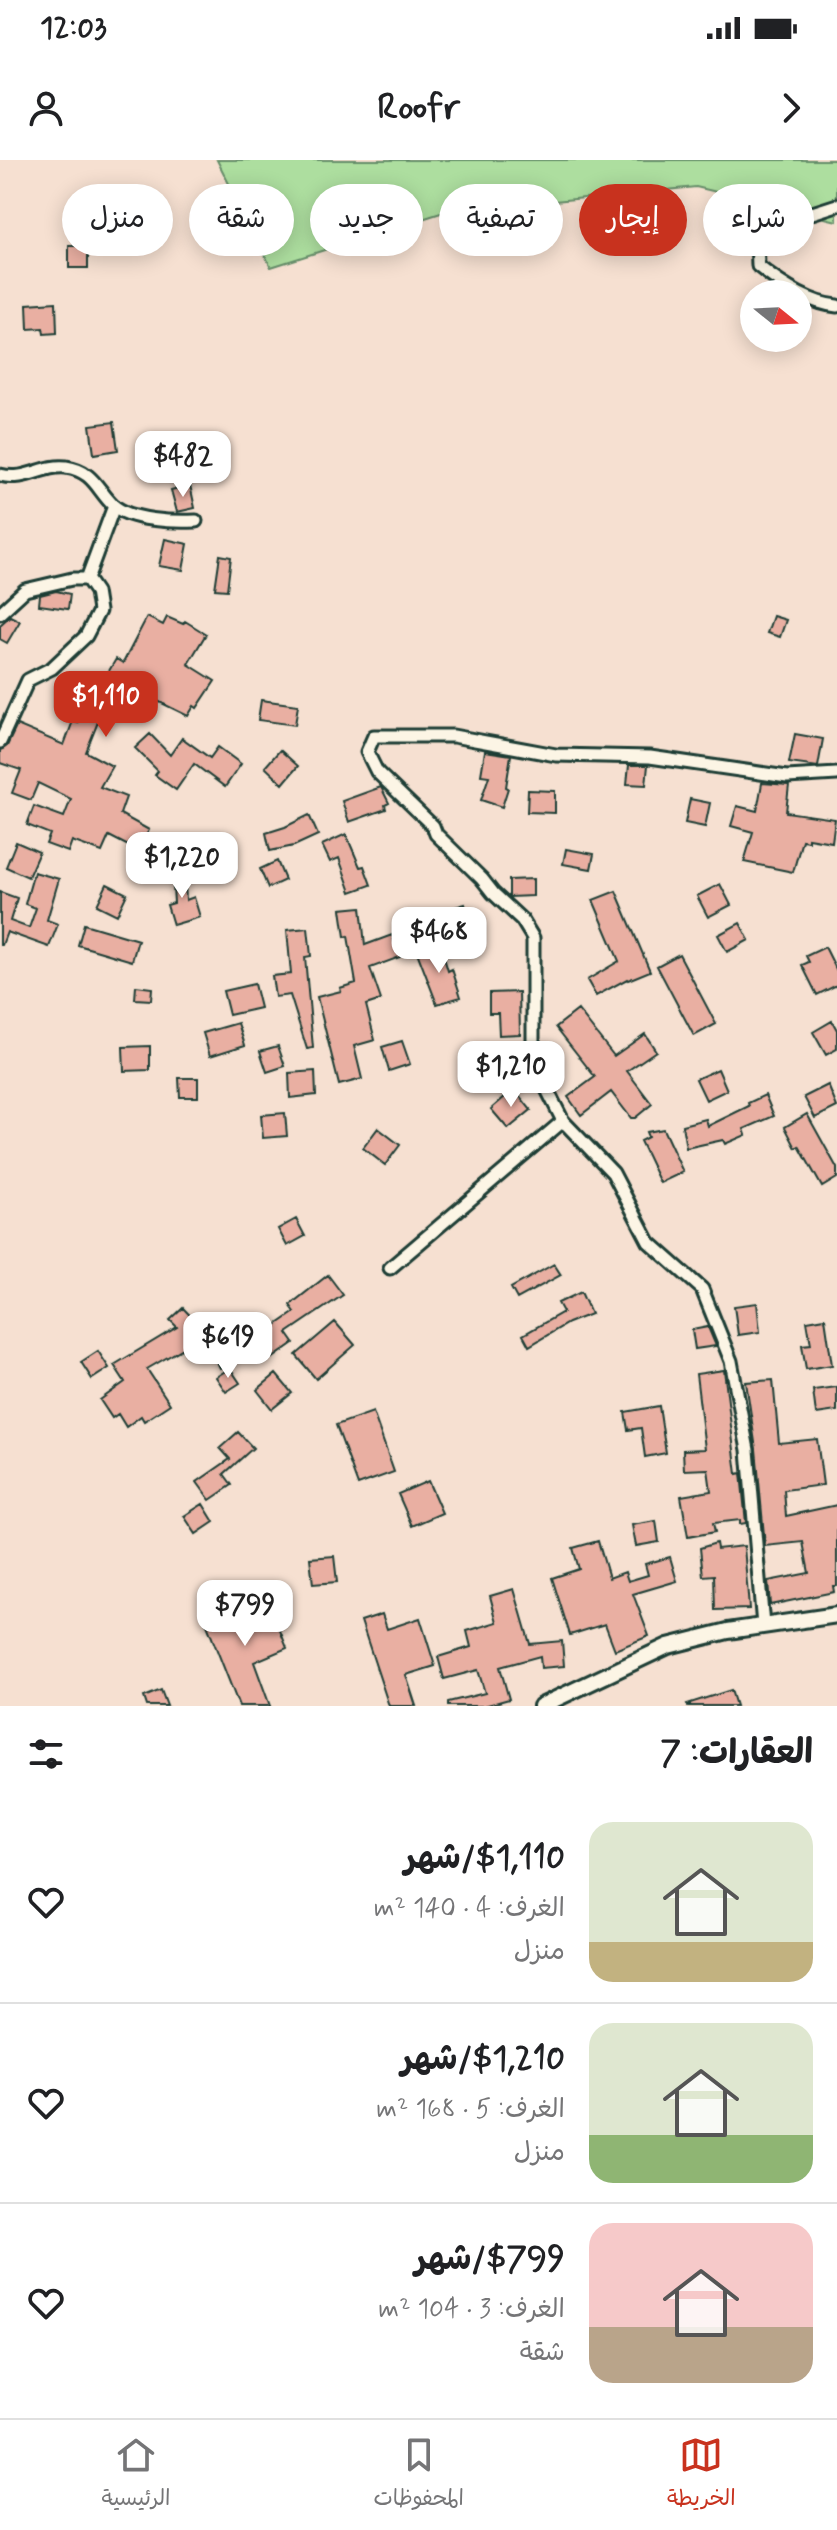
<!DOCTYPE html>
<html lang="ar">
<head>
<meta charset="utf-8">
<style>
	body { margin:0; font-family:Mynerve,"Playpen Sans Arabic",sans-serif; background:#f2f2f2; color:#202124; direction:rtl; height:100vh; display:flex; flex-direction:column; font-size:30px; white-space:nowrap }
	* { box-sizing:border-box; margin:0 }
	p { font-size:26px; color:#757577 }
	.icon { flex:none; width:44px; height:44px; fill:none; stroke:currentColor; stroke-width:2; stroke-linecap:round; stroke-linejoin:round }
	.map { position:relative; height:1546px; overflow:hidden; direction:ltr }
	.side { display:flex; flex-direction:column; background:#fff; flex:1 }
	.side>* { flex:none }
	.banner { position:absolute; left:24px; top:24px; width:790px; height:72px; direction:rtl; display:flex; gap:16px }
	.needle { width:52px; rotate:108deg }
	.fabs { position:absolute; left:740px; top:120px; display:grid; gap:16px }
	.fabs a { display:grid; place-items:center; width:72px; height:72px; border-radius:50%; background:#fff; box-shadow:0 4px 20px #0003; font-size:40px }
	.price { position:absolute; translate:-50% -68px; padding:0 18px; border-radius:16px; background:#fff; color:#222; font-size:26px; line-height:52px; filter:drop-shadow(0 2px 4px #0008) }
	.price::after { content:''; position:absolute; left:50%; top:48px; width:24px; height:18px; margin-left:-12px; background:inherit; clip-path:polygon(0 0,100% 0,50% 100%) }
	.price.active { background:#c8321e; color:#fff }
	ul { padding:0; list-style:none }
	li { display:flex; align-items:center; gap:24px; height:200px; padding:0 24px }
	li+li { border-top:2px solid #e0e0e0 }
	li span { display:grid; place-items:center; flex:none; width:224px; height:160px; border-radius:24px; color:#555 }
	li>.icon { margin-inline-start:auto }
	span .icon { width:96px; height:96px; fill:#fffc; stroke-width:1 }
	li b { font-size:34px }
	h2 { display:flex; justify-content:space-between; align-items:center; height:96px; padding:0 24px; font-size:34px }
	.chip { padding:0 28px; border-radius:36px; background:#fff; box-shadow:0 4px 20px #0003; font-size:28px; line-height:72px }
	.chip.active { background:#c8321e; color:#fff }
	.status { display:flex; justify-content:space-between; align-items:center; height:56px; padding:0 40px; background:#fff; direction:ltr }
	.status svg { height:22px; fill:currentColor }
	header { display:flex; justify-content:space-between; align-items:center; height:104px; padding:0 24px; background:#fff; font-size:36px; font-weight:700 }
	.menu { display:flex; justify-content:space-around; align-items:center; height:112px; border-top:2px solid #e0e0e0; background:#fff; font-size:22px; color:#757577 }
	.menu a { display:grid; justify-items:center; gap:4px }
	.menu .active { color:#c8321e }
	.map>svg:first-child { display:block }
	.green { fill:#adde9f; stroke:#668e6a; stroke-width:2 }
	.building { fill:#e9afa2; stroke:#1f3d34; stroke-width:2 }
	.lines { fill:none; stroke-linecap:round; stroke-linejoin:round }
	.minor-casing { stroke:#1f3d34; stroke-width:17 }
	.tertiary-casing { stroke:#1f3d34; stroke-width:20 }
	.minor { stroke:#fcf5e5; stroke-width:11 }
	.tertiary { stroke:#fcf5e5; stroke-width:14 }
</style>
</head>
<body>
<div class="status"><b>12:03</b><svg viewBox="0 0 49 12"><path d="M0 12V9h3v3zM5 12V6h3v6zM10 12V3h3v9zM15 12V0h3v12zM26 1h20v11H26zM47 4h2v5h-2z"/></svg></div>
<header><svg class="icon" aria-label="forward" viewBox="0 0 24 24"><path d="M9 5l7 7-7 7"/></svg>Roofr<svg class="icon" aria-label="person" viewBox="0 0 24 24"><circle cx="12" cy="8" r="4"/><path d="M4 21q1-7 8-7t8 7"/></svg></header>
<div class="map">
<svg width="837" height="1546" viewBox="0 0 837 1546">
	<rect width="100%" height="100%" fill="#f6e0d1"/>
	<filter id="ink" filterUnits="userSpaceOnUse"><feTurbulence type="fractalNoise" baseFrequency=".0125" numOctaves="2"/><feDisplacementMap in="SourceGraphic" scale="16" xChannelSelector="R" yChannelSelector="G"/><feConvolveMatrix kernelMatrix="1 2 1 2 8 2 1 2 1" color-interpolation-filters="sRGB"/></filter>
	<g filter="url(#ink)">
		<!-- green -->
		<path class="green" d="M217,0H837V61L696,27L444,52L271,107Z"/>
		<!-- building -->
		<path class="building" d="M69,86H88V108H69Z
			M56,142L57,173L44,174L43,168L28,169L27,144Z
			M114,262L118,290L94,294L90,265Z
			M190,325L195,348L177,352L171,330Z
			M165,379L188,384L183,410L159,406Z
			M220,395L231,397L227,430L215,429Z
			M56,431L70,434L68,449L39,445L40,435Z
			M10,456L20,461L7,483L0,479V465Z
			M773,456L786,460L780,477L767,473Z
			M147,457L163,465L167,457L183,464L185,461L206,474L188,504L215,521L197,548L194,546L188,556L131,528L107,567L98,562L86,592L112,606L100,627L126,637L120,654L149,670L138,691L109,676L102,692L72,681L68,692L46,684L50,674L27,665L34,646L64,657L71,639L38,623L31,640L12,633L21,610L0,603V590L7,586L17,565L64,585L73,561L78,563L116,499L123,503Z
			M261,540L298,545L295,565L258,560Z
			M150,574L170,595L182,578L210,598L218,587L241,604L225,627L194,604L176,630L155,615L158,611L135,588Z
			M795,574L823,579L818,607L789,603Z
			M280,590L298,606L283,624L265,607Z
			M485,591L511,595L506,627L508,628L502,647L481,640L489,616L481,615Z
			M629,605H648L646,625L627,624Z
			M762,623L789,625L786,652L835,659L832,682L808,678V681L802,680L793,712L744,702L753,672L731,666L737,646L757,651Z
			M381,627L389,643L385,645L386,649L349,662L342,641Z
			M528,630L555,631V653L527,652Z
			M690,639L710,643L705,667L685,663Z
			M309,655L318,675L294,686L270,691L266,673L285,667Z
			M346,674L360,707L364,706L371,725L351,732L339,698L330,702L322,685Z
			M16,682L39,692L28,717L6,707Z
			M566,689L594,694L591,709L563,704Z
			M277,701L285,720L268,728L260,709Z
			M184,708L186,740L194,737L200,757L173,765L167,745L174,743L172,709Z
			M34,712L59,719L47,760L58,764L49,787L7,772L2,785H0V732L17,738L10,761L29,768L36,748L25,744Z
			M533,719V736L509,737V720Z
			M107,724L127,734L117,755L97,745Z
			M720,724L731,745L708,757L697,736Z
			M616,731L650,811L628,820L627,819L596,836L587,820L619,801L593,740Z
			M465,744L473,769L443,778L436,753Z
			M361,747L365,785L392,775L400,797L370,808L381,840L366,845L375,880L354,886L362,919L339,925L317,837L341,831L340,828L356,823L348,776L345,777L341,749Z
			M740,763L749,780L727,792L718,775Z
			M84,764L138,780L132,801L78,785Z
			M308,768L311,796L305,797L313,888L307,889L290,835L275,837L272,816L291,814L287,770Z
			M440,784L448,811L452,809L461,837L437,844L417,792Z
			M825,787L837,811V825L817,835L802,805L809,802L806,796Z
			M679,794L716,864L694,876L657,806Z
			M254,824L260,848L229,855L223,831Z
			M136,826L152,828L151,840L135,839Z
			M519,832L520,874L499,875L498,853H489V833Z
			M578,850L614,896L645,874L656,891L627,911L652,944L635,958H631L611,932L581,955L568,937L595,917L556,867Z
			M832,861L837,870V889L826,895L813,872Z
			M238,863L245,885L210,896L203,873Z
			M402,881L410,904L389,911L382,887Z
			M150,886V910L124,911L123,887Z
			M278,886L285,906L267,912L260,891Z
			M718,909L727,930L706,940L696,919Z
			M315,911L316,935L290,938L289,913Z
			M179,918H198V937H180Z
			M828,925L837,947L815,958L804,937Z
			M514,929L531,950L508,969L491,949Z
			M765,935L774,956L744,969L746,975L725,984L723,980L686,988L682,965L706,959L708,966L749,946L748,943Z
			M285,953L287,976L263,978L261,955Z
			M807,954L837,1008V1018L822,1027L799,986L796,988L785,967Z
			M378,968L400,985L385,1005L363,988Z
			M663,969L683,1012L660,1023L640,981L648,977L646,972Z
			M296,1059L305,1076L287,1086L278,1069Z
			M554,1104L561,1115L517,1139L511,1128Z
			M328,1115L343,1135L287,1173L294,1183L273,1198L259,1177L295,1152L290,1145Z
			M581,1132L591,1154L568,1163L529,1186L523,1175L563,1152L558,1143Z
			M757,1143L760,1172L738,1175L734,1146Z
			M183,1148L223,1190L229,1204L220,1208L211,1189L204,1196L192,1183L147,1209L170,1244L144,1261L141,1256L126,1267L118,1254L112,1258L100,1240L125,1222L114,1205L177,1167L170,1160Z
			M825,1158L832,1205L806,1209L802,1185L811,1184L807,1161Z
			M335,1162L355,1185L316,1219L296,1195Z
			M708,1167L716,1186L695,1189L692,1170Z
			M98,1191L109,1208L92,1219L81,1202Z
			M230,1208L240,1223L226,1232L216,1217Z
			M724,1210L737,1314L741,1313L746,1363L740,1364V1360L713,1363L715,1372L688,1377L681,1336L711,1331L708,1309L684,1310L683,1290L705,1289L696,1214Z
			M276,1214L292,1233L272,1249L257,1230Z
			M773,1220L779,1283L817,1279L823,1325L784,1330L786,1356L837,1345V1426H833L834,1432L770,1445L768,1421L809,1413L803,1382L765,1386L756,1289L746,1222Z
			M837,1227V1251L816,1254L813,1230Z
			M659,1246L666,1293L645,1297L641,1268L628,1270L625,1252Z
			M373,1252L394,1312L358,1325L336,1265Z
			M238,1272L253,1288L224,1314L232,1325L210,1340L197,1322L230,1299L220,1288Z
			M428,1321L442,1353L412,1366L398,1334Z
			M203,1344L214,1362L196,1374L184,1356Z
			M656,1361L659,1382L636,1386L632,1365Z
			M598,1381L609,1418L625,1412L628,1421L648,1415L645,1404L670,1397L677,1421L633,1434L649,1476L615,1490L605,1464L570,1475L552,1418L579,1409L573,1388Z
			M716,1383L717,1389L744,1386L749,1449L715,1450L714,1415L703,1416L700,1388Z
			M334,1396L337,1422L313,1424L310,1398Z
			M514,1429L530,1484L562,1481L564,1506L541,1508L540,1496L500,1507L509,1539L484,1546H448V1542L485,1533L478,1510L444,1519L438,1497L471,1487L467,1471L497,1462L490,1436Z
			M231,1441L237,1456L269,1443L287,1488L254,1502L270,1546H239L202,1452Z
			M382,1454L387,1469L420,1458L435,1506L406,1515L416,1546H389L361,1461Z
			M161,1530L167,1546H147L144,1537Z
			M731,1530L736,1546H688L687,1544Z"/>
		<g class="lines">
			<defs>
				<path id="minor" d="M837,45L784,62L757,77L758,106C780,124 808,143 837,146
					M0,315C26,322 44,304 66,307C94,311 97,330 113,345C130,361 174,362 196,361
					M87,419L114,346
					M0,453L25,430L72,419H87L96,432L99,451L86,476L52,508L28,520L0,582
					M390,1108L563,961
					M763,1466L748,1290L731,1201L702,1129L649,1082L613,1013L563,961L533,902V778L522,760L493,733L482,719L436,674L433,666L377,612L367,592L374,576H453L556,595L650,597L787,617L837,614"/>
				<path id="tertiary" d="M541,1546L668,1486L728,1471L837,1455"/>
			</defs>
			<!-- minor casing -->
			<use href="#minor" class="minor-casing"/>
			<!-- tertiary casing -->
			<use href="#tertiary" class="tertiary-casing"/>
			<!-- minor -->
			<use href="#minor" class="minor"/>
			<!-- tertiary -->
			<use href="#tertiary" class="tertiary"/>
		</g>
	</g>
</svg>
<div class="fabs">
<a><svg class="needle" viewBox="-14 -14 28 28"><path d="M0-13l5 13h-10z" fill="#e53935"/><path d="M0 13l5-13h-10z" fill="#757577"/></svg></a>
</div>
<b class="price" style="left:183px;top:339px">$482</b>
<b class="price active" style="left:106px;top:579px">$1,110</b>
<b class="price" style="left:182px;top:740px">$1,220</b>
<b class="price" style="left:439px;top:815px">$468</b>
<b class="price" style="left:511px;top:949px">$1,210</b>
<b class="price" style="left:228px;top:1220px">$619</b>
<b class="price" style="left:245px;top:1488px">$799</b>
<div class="banner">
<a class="chip">شراء</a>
<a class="chip active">إيجار</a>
<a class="chip">تصفية</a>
<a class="chip">جديد</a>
<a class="chip">شقة</a>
<a class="chip">منزل</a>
</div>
</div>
<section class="side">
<h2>العقارات: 7<svg class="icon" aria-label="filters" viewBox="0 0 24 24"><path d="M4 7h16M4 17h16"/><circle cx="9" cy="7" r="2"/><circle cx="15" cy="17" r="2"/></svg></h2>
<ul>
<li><span style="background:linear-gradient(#dfe7d0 75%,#c2b280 0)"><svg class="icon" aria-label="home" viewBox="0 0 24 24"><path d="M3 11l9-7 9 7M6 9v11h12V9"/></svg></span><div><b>$1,110/شهر</b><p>الغرف: 4 · 140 m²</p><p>منزل</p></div><svg class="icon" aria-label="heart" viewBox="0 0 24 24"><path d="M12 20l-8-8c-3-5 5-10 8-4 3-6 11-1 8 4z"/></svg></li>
<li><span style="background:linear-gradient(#dfe7d0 70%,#8fb573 0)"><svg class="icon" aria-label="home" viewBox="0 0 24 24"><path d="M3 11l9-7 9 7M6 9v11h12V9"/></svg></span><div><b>$1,210/شهر</b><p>الغرف: 5 · 168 m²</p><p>منزل</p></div><svg class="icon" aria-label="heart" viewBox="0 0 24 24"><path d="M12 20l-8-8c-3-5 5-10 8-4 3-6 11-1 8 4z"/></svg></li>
<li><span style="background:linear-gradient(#f6c9c9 65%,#b9a48a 0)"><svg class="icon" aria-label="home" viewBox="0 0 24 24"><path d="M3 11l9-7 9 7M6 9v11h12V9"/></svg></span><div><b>$799/شهر</b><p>الغرف: 3 · 104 m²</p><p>شقة</p></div><svg class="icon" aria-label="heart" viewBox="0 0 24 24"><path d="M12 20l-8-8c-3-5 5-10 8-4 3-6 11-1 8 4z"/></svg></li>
</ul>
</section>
<nav class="menu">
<a class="active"><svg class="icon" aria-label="map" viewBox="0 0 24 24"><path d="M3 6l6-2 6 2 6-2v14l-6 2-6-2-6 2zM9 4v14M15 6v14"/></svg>الخريطة</a>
<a><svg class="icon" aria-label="saved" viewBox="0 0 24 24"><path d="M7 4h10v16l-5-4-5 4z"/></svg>المحفوظات</a>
<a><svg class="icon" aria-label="home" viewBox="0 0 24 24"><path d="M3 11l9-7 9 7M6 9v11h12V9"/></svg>الرئيسية</a>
</nav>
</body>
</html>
